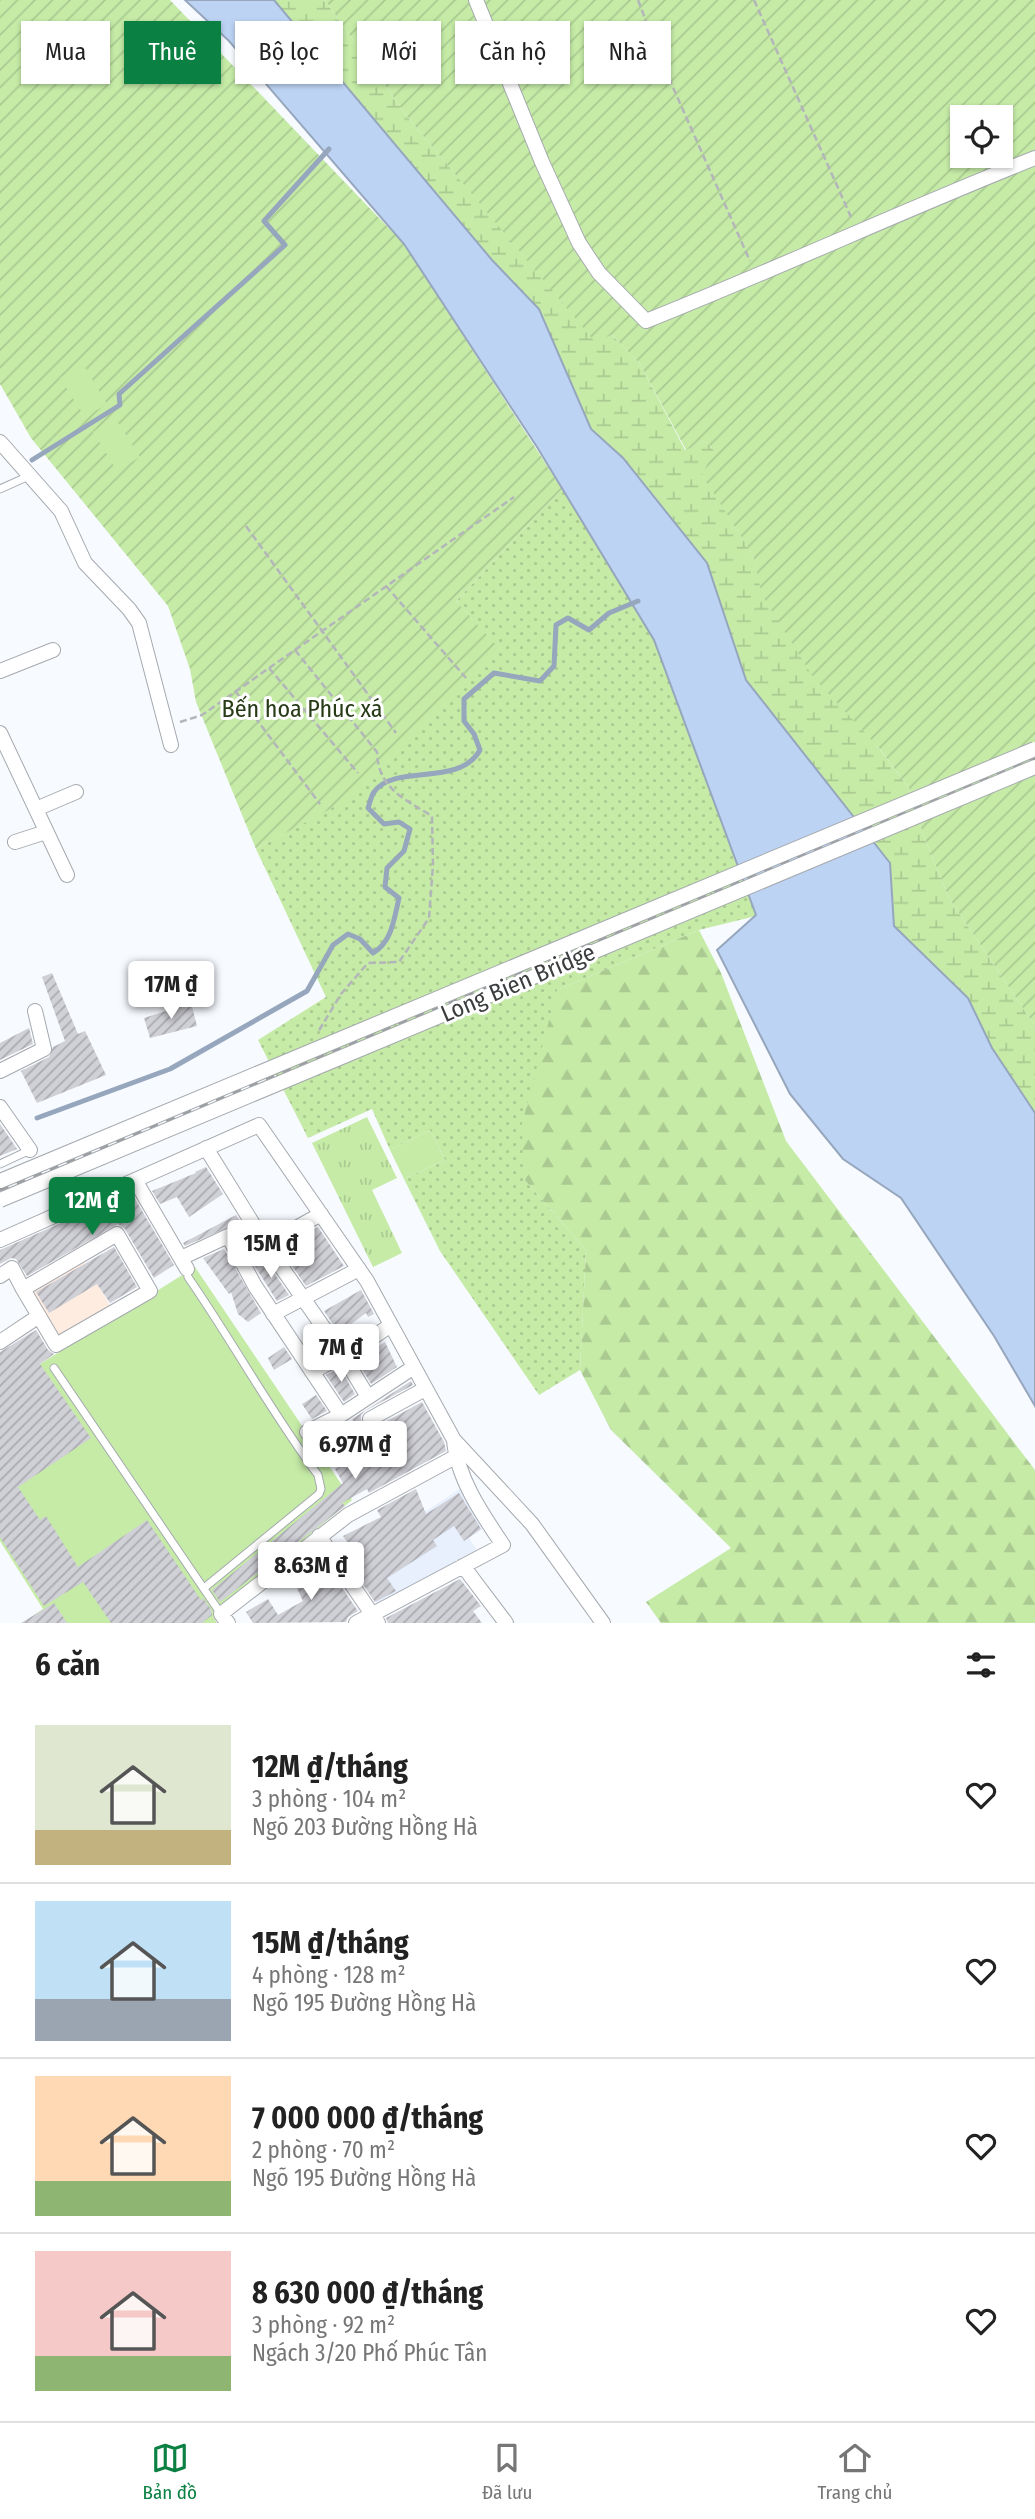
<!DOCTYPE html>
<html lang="vi">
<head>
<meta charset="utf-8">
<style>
	body { margin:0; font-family:"Fira Sans Condensed",sans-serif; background:#f6f6f6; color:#222; height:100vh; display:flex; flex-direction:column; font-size:26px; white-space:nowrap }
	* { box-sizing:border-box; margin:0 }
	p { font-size:23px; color:#767676 }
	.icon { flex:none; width:38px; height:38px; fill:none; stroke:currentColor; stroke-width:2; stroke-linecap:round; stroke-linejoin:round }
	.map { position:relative; height:1623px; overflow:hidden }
	.sheet { display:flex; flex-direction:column; background:#fff; flex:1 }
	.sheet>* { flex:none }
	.banner { position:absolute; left:21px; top:21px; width:994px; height:63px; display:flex; gap:14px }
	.tools { position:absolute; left:950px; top:105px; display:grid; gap:14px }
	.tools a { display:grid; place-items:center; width:63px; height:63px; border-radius:0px; background:#fff; box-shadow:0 2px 5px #0004; font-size:35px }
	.price { position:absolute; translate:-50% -60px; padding:0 16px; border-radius:7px; background:#fff; color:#222; font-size:23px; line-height:46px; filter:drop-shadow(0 2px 4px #0008) }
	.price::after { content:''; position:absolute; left:50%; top:42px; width:21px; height:16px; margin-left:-10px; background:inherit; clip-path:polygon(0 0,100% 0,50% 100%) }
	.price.on { background:#0b8043; color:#fff }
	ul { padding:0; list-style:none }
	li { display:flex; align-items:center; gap:21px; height:175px; padding:0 35px }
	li+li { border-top:2px solid #e0e0e0 }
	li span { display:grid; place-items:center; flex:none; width:196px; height:140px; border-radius:0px; color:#555 }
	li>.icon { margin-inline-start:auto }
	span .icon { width:84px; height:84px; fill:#fffc; stroke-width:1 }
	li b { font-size:30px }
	h2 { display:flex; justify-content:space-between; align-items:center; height:84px; padding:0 35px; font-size:30px }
	.chip { padding:0 24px; border-radius:0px; background:#fff; box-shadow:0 2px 5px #0004; font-size:24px; line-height:63px }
	.chip.on { background:#0b8043; color:#fff }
	.tabs { display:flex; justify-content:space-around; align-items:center; height:98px; border-top:2px solid #e0e0e0; background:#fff; font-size:19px; color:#767676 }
	.tabs a { display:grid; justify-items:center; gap:4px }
	.tabs .on { color:#0b8043 }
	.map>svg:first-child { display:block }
	.commercial { fill:#feece1 }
	.built { fill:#e7f0fc }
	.grass { fill:url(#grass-dots) }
	.forest { fill:url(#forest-firs) }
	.wetland { fill:url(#wetland-marsh) }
	.park { fill:url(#park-tufts) }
	.garden { fill:url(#garden-furrows); fill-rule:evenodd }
	.pitch { fill:#c5eba7 }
	.water { fill:#bdd3f3; stroke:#96a6bd; stroke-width:2 }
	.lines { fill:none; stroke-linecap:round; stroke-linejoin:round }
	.stream { stroke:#96a6bd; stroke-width:5 }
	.building { fill:url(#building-hatch) }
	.lane-casing { stroke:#a5a9ae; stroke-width:9 }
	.street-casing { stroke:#a5a9ae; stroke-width:16 }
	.path { stroke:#b3b6b9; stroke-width:2.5; stroke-dasharray:7 3.5; stroke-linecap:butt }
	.lane { stroke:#fff; stroke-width:7 }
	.street { stroke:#fff; stroke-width:14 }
	.rail { stroke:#999c9f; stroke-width:5; stroke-dasharray:9 9; stroke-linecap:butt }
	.street-bridge-casing { stroke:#a5a9ae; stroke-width:16; stroke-linecap:butt }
	.street-bridge { stroke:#fff; stroke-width:14 }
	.labels { text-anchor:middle; stroke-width:6; stroke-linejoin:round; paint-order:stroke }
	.park-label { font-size:24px; fill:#283b17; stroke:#fff }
	.street-label { font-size:24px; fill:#3b3d3f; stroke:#fff }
</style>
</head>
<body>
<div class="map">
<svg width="1035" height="1623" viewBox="0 0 1035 1623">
	<defs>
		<pattern id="grass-dots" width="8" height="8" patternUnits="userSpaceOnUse" patternTransform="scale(1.75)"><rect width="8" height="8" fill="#c5eba7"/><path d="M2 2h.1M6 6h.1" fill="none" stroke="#aaca91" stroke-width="1.8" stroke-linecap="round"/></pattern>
		<pattern id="forest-firs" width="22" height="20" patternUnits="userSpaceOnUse" patternTransform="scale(1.75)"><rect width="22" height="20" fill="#c5eba7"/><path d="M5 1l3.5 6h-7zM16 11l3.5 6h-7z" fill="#aaca91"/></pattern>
		<pattern id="wetland-marsh" width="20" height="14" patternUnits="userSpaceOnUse" patternTransform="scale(1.75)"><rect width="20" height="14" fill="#c5eba7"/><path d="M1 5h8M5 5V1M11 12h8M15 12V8" fill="none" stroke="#aaca91"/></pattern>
		<pattern id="park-tufts" width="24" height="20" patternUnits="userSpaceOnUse" patternTransform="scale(1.75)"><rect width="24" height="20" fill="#c5eba7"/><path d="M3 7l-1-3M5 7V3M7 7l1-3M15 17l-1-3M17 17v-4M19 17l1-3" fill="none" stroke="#aaca91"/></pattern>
		<pattern id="garden-furrows" width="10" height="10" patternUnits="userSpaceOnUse" patternTransform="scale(1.75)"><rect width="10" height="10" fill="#c5eba7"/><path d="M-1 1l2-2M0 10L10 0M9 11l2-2" fill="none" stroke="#aaca91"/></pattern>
		<pattern id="building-hatch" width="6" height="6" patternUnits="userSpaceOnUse" patternTransform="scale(1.75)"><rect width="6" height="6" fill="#d0d0d7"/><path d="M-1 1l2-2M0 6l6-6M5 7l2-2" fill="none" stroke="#aaaab0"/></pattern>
	</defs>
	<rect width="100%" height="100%" fill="#f7faff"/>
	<!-- commercial -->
	<path class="commercial" d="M82,1258L112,1309L58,1341L28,1290Z"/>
	<!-- built -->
	<path class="built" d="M461,1488L482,1529L469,1538L479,1553L378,1605L363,1582L362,1554Z"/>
	<!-- grass -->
	<path class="grass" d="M562,489L654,640L756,916L699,930L557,990L523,1178L586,1250L580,1370L539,1395L440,1251L404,1179L445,1160L430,1130L390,1150L372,1109L308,1138L258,1040L326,997L256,849L345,800L496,646L456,601Z"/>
	<!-- forest -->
	<path class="forest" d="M699,930L721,973L786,1141L1035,1470V1623H661L646,1602L731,1548L611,1430L580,1370L586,1250L523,1178L522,1124L557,990Z"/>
	<!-- wetland -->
	<path class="wetland" d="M274,0H325L406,115L595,341L612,335L640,364L685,450L705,441L715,451L703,475L753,555L763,595L909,788L923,834L949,898L1035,1026V1113L992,1048L968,998L894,926L890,863L746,680L707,563L623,458L591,429L539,309L492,260Z"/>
	<!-- park -->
	<path class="park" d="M367,1117L397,1178L372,1190L402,1253L373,1267L312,1143Z"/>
	<!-- garden -->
	<path class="garden" d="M0,0H170L404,244L562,489L456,601L497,646L345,801L256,849L196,702L190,669L168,606L31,438L0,384Z
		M325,0H1035V1026L949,898L923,834L909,788L879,748L813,677L762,595L753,555L702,475L714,450L705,441L686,450L640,364L612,335L595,342L406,115ZM962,117H1001V156H962Z"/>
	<!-- pitch -->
	<path class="pitch" d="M83,364L107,404L85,417L60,378Z
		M115,418L140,457L117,471L93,432Z
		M430,1130L445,1160L404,1179L390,1150Z
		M195,1267L352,1500L228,1602L213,1617L217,1623H39L34,1615L43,1609L0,1541V1389Z"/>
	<!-- water -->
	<path class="water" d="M185,0H274L492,260L539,309L591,429L623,458L707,563L746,680L890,863L894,926L968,998L992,1048L1035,1113V1406L994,1336L901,1198L843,1159L790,1094L717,950L756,915L654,640L537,447L404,244L229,41Z"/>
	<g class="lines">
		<!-- stream -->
		<path class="stream" d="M32,460L120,405L119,394L285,245L264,221L329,149
			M37,1118L170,1069L307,991L333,945L348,934L360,939L373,953C392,942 394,919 399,898L385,887L387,868L404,851L410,829L399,822L384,824L368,808C370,803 371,796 374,792C394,763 459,788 480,750L474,734L464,721V699L494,673L540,681L554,666L556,625L568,618L589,630L609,613L638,601"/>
	</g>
	<!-- building -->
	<path class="building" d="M52,973L78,1034L85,1031L106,1075L37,1103L21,1071L49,1057L53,1047L65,1041L42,977Z
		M191,1003L197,1026L150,1038L144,1018Z
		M29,1028L33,1044L0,1060V1043Z
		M0,1124L17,1149L0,1156Z
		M206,1167L223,1194L189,1217L177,1197L160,1204L152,1191L196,1173L195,1172Z
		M131,1192L174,1265L154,1278L125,1229L118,1224L27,1276L16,1259L11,1258L0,1264V1250Z
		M236,1215L253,1242L245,1248L236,1231L229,1227L185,1246L183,1243Z
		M318,1227L344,1266L306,1286L280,1248Z
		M114,1247L137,1287L110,1303L97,1284L49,1313L36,1292Z
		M224,1249L261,1313L248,1322L238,1314L231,1292L229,1294L203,1258Z
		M264,1258L289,1295L277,1301L254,1265Z
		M361,1290L374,1314L368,1317L366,1313L339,1333L324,1311Z
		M36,1330L48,1350L54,1354L40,1364L91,1438L18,1487L40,1520L46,1516L78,1567L147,1520L201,1600L203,1598L212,1611V1615L202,1623H111L83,1582L44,1606L0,1537V1352Z
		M385,1342L397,1367L371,1384L357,1360Z
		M284,1347L292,1359L274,1370L268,1358Z
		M340,1368L355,1394L344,1402L326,1375Z
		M411,1381L413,1385L365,1411L361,1415V1423L366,1427L374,1428L422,1402L444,1442L446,1451L369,1493L367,1489L342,1503L345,1506L220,1602L212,1590L343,1483L335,1469L374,1450L352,1419Z
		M316,1395L327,1411L312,1419L302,1404Z
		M416,1489L426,1514L459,1493L481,1529L464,1541L454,1526L433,1540L437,1546L387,1578L396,1591L375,1602L342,1553L350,1546L343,1536L381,1517L377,1510Z
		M315,1566L320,1573L327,1566L358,1611L348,1617L346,1622L253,1623L246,1612L268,1599L278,1615L303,1601L293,1580Z
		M460,1579L481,1606L473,1611L482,1623H388L386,1618Z
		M54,1603L67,1623H21Z"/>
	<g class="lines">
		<defs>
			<path id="lane" d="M0,489L29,476
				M0,1164L30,1150
				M188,1277C233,1342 271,1412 318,1475L321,1489L319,1494L204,1588
				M54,1368L221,1614"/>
			<path id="street" d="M476,0L542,162L579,243L599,273L646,321C777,269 904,210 1035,158
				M0,442L61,511L85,563L129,609L139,623L171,745
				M0,671L53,650
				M0,733L67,875
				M36,809L76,792
				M15,842L46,832
				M0,1071L44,1049L35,1011
				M0,1107L30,1150
				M206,1148L266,1245L344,1357L368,1397
				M135,1180L187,1269
				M117,1234L150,1291L56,1345L23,1289Z
				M0,1240L259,1125L367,1281L454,1440C457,1478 482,1514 503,1545L356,1623
				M181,1258L228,1236L255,1286L341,1415
				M241,1262L266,1245L321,1214
				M0,1276L12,1268L23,1289
				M273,1314L359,1269
				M0,1342L39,1316
				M312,1372L334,1360L344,1357L391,1325
				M370,1419L425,1389
				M307,1432L341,1415L414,1367
				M454,1440L532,1524L603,1623
				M319,1536L378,1623
				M463,1566L506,1623
				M228,1623L221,1614L348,1515L455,1457"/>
		</defs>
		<!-- lane casing -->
		<use href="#lane" class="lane-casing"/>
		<!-- street casing -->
		<use href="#street" class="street-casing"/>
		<!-- path -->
		<path class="path" d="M638,0L660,58L750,261
			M754,0L851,217
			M246,526L396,733
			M386,586L466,678
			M295,650L377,752C378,788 404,799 432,816L433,865L429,918L399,962L368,963L341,994L318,1032
			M269,668L358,773
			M236,692L320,804
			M180,722L202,715L514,497"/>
		<!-- lane -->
		<use href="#lane" class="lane"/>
		<!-- street -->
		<use href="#street" class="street"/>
		<!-- rail -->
		<path class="rail" d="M0,1190L1035,758"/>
		<defs>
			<path id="street-bridge" d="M0,1181L1035,749
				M0,1200L1035,767"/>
		</defs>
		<!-- street-bridge casing -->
		<use href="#street-bridge" class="street-bridge-casing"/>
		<!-- street-bridge -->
		<use href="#street-bridge" class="street-bridge"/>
	</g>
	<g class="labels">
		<!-- park labels -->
		<g class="park-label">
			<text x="302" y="717">Bến hoa Phúc xá</text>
		</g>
		<!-- street labels -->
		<g class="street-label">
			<text transform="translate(518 983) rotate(-23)" y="8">Long Bien Bridge</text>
		</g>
	</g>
</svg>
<div class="tools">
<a><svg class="icon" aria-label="locate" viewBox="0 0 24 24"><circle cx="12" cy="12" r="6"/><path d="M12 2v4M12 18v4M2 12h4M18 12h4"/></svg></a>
</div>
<b class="price" style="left:171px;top:1021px">17M ₫</b>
<b class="price on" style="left:92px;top:1237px">12M ₫</b>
<b class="price" style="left:271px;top:1280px">15M ₫</b>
<b class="price" style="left:341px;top:1384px">7M ₫</b>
<b class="price" style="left:355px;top:1481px">6.97M ₫</b>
<b class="price" style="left:311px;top:1602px">8.63M ₫</b>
<div class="banner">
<a class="chip">Mua</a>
<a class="chip on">Thuê</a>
<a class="chip">Bộ lọc</a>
<a class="chip">Mới</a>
<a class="chip">Căn hộ</a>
<a class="chip">Nhà</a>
</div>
</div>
<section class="sheet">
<h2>6 căn<svg class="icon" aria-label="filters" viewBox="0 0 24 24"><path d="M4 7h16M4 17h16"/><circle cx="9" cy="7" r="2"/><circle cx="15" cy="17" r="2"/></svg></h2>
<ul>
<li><span style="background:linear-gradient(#dfe7d0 75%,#c2b280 0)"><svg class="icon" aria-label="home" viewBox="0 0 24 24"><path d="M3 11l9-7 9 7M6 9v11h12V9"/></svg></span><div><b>12M ₫/tháng</b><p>3 phòng · 104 m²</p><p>Ngõ 203 Đường Hồng Hà</p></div><svg class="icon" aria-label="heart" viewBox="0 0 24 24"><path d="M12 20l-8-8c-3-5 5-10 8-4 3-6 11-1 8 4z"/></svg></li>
<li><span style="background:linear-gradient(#bfe0f5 70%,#9aa5b1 0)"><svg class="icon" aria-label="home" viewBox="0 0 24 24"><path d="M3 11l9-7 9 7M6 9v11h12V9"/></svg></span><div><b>15M ₫/tháng</b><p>4 phòng · 128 m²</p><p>Ngõ 195 Đường Hồng Hà</p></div><svg class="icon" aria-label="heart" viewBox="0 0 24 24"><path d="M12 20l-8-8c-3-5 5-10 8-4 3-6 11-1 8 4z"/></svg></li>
<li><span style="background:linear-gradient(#ffd9b3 75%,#8fb573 0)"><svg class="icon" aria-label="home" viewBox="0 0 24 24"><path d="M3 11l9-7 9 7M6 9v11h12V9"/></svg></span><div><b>7 000 000 ₫/tháng</b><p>2 phòng · 70 m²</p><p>Ngõ 195 Đường Hồng Hà</p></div><svg class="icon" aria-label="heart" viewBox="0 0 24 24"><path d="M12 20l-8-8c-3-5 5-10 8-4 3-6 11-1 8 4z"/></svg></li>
<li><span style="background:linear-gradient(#f6c9c9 75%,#8fb573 0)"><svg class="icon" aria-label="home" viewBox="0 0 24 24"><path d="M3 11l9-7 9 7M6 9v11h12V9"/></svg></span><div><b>8 630 000 ₫/tháng</b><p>3 phòng · 92 m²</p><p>Ngách 3/20 Phố Phúc Tân</p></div><svg class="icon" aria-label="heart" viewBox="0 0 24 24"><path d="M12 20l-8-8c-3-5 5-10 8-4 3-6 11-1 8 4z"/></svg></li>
</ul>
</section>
<nav class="tabs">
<a class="on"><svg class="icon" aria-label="map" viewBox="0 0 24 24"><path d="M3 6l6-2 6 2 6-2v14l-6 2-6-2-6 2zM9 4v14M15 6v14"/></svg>Bản đồ</a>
<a><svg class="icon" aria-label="saved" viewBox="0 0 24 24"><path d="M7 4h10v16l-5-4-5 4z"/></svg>Đã lưu</a>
<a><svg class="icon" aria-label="home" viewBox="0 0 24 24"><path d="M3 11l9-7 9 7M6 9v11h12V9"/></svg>Trang chủ</a>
</nav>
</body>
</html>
